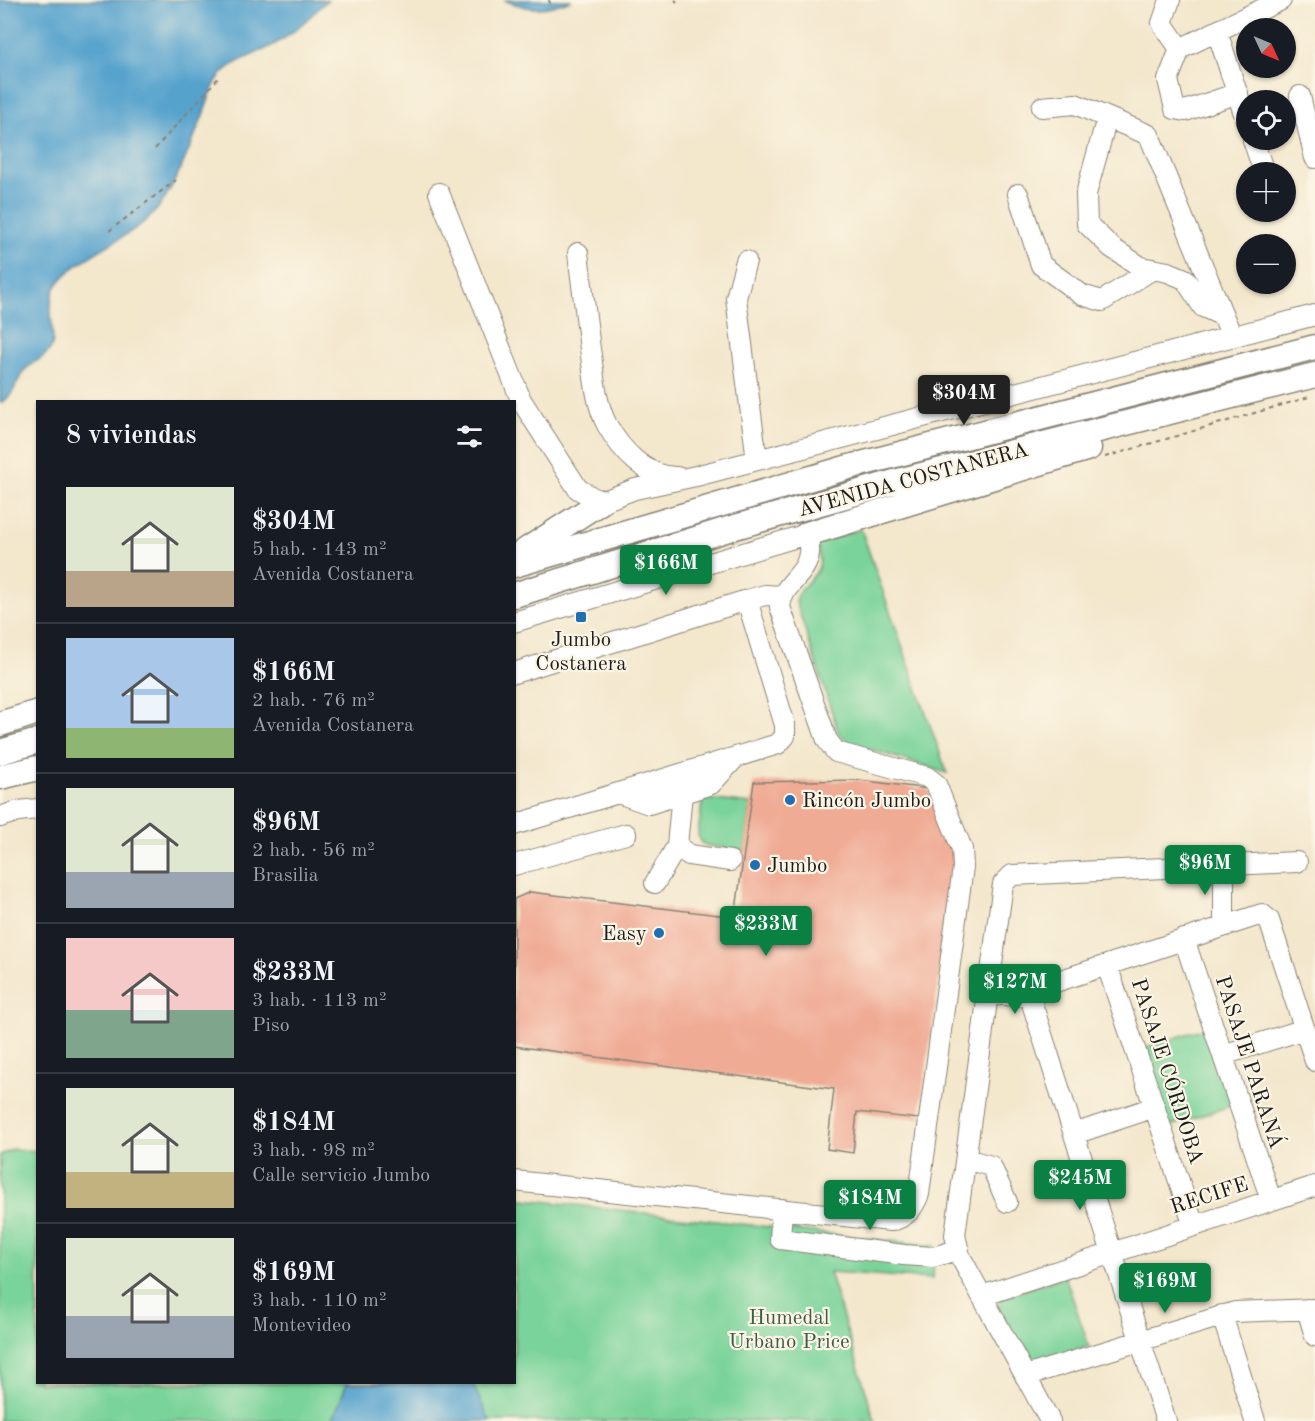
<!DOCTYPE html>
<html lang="es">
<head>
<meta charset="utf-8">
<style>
	body { margin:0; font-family:"Old Standard TT",serif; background:#242831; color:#f1f3f6; height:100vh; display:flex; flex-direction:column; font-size:22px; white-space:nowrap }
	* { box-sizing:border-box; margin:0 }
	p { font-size:20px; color:#9ea1a6 }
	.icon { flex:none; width:33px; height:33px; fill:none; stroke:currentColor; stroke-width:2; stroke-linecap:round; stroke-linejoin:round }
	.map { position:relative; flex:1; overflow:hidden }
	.drawer { position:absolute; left:36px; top:400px; width:480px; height:984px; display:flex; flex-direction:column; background:#171b24; border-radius:0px; box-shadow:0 2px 4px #0004 }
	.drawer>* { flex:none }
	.needle { width:39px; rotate:134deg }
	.controls { position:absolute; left:1236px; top:18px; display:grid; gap:12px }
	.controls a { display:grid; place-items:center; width:60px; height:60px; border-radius:50%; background:#171b24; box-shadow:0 2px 4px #0004; font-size:30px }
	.price { position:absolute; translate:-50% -51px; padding:0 14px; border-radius:6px; background:#0b8043; color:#fff; font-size:20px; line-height:39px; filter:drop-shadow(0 2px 3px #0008) }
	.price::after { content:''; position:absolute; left:50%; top:36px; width:18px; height:14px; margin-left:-9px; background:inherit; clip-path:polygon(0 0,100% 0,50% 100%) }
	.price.on { background:#222; color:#fff }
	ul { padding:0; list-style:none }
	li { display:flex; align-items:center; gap:18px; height:150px; padding:0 30px }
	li+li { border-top:2px solid #363941 }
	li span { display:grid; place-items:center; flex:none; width:168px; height:120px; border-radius:0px; color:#555 }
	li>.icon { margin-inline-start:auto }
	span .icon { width:72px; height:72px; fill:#fffc; stroke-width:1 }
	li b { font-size:26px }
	h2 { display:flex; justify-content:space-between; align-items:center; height:72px; padding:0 30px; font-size:26px }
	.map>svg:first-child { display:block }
	.green { fill:#79d39a; stroke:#4a785b; stroke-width:1.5 }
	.water { fill:#54a2cd; stroke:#385f74; stroke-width:1.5 }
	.building { fill:#f0ab95 }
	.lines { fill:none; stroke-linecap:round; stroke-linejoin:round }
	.minor-casing { stroke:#888274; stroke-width:22 }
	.major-casing { stroke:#888274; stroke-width:27 }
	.path { stroke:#888274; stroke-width:2; stroke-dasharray:4.5 4.5; stroke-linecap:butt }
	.minor { stroke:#fff; stroke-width:20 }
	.major { stroke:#fff; stroke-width:24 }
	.poi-dot { fill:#1f6fb2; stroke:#fcf5e5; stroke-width:2 }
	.labels { text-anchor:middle; stroke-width:4.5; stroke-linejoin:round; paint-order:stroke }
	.street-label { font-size:21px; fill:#1c1c1c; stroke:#fcf5e5 }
	.poi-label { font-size:21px; fill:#1c1c1c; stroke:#fcf5e5; text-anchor:start }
	.park-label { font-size:21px; fill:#3d5c48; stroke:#fcf5e5 }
</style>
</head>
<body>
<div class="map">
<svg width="1315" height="1421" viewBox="0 0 1315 1421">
	<rect width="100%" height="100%" fill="#fcf5e5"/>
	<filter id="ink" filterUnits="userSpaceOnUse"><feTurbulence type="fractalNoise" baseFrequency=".0167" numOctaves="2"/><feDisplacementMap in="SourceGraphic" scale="12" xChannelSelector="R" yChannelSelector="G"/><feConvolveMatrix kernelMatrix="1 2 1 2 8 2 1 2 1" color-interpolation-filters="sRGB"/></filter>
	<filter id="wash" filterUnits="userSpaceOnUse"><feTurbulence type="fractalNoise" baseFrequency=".008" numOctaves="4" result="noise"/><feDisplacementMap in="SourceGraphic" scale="24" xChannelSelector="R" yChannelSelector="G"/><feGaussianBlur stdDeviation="1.35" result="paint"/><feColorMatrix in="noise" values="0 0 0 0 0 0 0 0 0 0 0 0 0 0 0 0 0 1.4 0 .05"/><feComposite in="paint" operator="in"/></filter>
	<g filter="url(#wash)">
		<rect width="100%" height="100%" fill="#f3e7cc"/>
		<!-- green -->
		<path class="green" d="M861,529L947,773L850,743L839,734L796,602C798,585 815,581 819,566C821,559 818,550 817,543Z
			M707,799L751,804L745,851L703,845L698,835L702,803Z
			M1208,1027L1233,1105L1167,1127L1141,1049Z
			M12,1149L37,1151L38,1383H514L515,1198L935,1246L932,1279L829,1272L875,1421H0V1155Z
			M1065,1276L1089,1346L1040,1363L1032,1362L1026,1358L999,1307L1001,1298Z"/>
		<!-- water -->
		<path class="water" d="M0,0H328C311,15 295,33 275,44C259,54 233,60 220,76C212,86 208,101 204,113C191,144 180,176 161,204C139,239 59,260 52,297C49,311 53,328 53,342C50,357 36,359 26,369C15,380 16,396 0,403Z
			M503,0H572C540,11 534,11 503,0Z
			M347,1383H472L490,1421H332Z"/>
		<g id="blocks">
			<!-- building -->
			<path class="building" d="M859,780L929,789L956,859L919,1119L857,1112L853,1153L827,1149L834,1089L514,1046V899L530,892L735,917L754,782Z"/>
		</g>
	</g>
	<g filter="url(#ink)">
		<use href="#blocks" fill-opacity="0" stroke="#888274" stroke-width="1.5"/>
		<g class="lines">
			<defs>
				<path id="minor" d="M1170,0L1162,23L1180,49
					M1217,31L1246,120
					M1238,93L1185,111L1175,109L1168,80L1180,49L1281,0
					M1300,96L1315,158
					M1042,107L1075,104L1149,135L1232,337
					M1107,118L1086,194L1087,224L1112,248L1141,267L1168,272L1185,279L1203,307L1223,316
					M1253,140L1264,172
					M439,193L521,400L578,489L601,502L635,489L696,476L1315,315
					M1018,194L1041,265L1082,295L1102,301L1153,269
					M578,253C582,285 586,317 590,349C594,373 595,402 607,425C621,450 646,478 677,477
					M746,261L736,298L757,460
					M514,622L807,534C808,540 810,547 809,553C807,576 782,583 780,607L827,740L836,752L927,777L936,784L962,849L963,867L919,1194C913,1209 907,1217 891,1221L514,1181
					M514,673L747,600L765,595L781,596
					M618,793L649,804L711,784L736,757
					M0,817L18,811L38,809
					M514,825L778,744L785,736V725L747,600
					M677,846L689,855L730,861
					M514,865L626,834
					M1224,866V926
					M655,883L677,846L682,793
					M1184,939L1271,1200
					M1107,965L1194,1226
					M1028,991L1166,1421
					M989,994L1018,996L1028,991L1262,914L1269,920L1315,1061
					M1223,1055L1305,1029
					M1074,1134L1155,1107
					M966,1159L991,1166L1007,1202
					M782,1209L780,1239L904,1255L933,1257L957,1250
					M982,1296L1315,1186
					M1307,1309L1315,1336
					M1222,1315L1255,1421
					M1025,1376L1235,1312L1315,1309
					M1050,1421L960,1256L955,1235L1003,884L1012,875L1297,862"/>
				<path id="major" d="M807,534L1089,448
					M520,554L601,502
					M514,565L849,467L1315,347
					M514,595L735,527L891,483L1315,375
					M0,724L38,712
					M0,752L38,741
					M0,777L38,768"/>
			</defs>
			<!-- minor casing -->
			<use href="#minor" class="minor-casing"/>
			<!-- major casing -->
			<use href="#major" class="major-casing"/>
			<!-- path -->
			<path class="path" d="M549,0L551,8
				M675,0L677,2
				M155,149L220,76
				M109,231L176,180
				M1105,457L1309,397"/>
			<!-- minor -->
			<use href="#minor" class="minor"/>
			<!-- major -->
			<use href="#major" class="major"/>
		</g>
	</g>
	<!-- markers -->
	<g class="poi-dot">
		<rect x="575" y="611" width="12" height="12" rx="3"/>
		<circle cx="790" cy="800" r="6"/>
		<circle cx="755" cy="865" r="6"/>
		<circle cx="659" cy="933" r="6"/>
	</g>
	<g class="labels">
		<!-- street labels -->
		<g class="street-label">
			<text transform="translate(913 479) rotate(-15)" y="7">AVENIDA COSTANERA</text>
			<text transform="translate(1250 1062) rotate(72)" y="7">PASAJE PARANÁ</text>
			<text transform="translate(1168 1071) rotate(72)" y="7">PASAJE CÓRDOBA</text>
			<text transform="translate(1209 1195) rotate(-18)" y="7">RECIFE</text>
		</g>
		<!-- poi labels -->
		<g class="poi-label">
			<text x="581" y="646" text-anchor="middle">Jumbo<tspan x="581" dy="24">Costanera</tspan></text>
			<text x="802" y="807">Rincón Jumbo</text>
			<text x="767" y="872">Jumbo</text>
			<text x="647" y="940" text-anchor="end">Easy</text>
		</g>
		<!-- park labels -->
		<g class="park-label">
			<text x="789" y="1324">Humedal<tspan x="789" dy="24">Urbano Price</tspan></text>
		</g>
	</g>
</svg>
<div class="controls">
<a><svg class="needle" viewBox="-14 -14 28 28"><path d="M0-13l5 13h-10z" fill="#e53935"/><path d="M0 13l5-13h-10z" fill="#9ea1a6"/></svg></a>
<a><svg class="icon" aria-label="locate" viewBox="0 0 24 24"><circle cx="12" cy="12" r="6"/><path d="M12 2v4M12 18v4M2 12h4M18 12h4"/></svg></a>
<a>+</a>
<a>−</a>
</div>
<b class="price on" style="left:964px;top:426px">$304M</b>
<b class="price" style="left:666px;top:596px">$166M</b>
<b class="price" style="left:1205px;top:896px">$96M</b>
<b class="price" style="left:766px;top:957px">$233M</b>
<b class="price" style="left:1015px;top:1015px">$127M</b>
<b class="price" style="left:1080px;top:1211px">$245M</b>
<b class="price" style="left:870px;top:1231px">$184M</b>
<b class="price" style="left:1165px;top:1314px">$169M</b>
<section class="drawer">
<h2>8 viviendas<svg class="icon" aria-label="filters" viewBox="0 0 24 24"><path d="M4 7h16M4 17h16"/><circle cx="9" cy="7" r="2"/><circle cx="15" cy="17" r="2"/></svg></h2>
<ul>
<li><span style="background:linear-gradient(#dfe7d0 70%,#b9a48a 0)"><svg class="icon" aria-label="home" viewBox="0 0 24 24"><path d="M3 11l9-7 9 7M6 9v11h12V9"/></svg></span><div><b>$304M</b><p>5 hab. · 143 m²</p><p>Avenida Costanera</p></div></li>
<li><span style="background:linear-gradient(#a9c7e8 75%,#8fb573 0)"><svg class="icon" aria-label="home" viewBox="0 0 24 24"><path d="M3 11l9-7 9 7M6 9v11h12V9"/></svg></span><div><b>$166M</b><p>2 hab. · 76 m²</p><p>Avenida Costanera</p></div></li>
<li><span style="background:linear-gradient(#dfe7d0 70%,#9aa5b1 0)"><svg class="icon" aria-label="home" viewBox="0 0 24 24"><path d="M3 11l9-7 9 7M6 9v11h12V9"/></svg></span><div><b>$96M</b><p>2 hab. · 56 m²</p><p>Brasilia</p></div></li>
<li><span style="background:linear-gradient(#f6c9c9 60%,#7fa58c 0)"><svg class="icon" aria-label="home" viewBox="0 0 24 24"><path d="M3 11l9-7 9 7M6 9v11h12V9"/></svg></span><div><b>$233M</b><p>3 hab. · 113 m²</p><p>Piso</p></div></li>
<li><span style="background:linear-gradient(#dfe7d0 70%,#c2b280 0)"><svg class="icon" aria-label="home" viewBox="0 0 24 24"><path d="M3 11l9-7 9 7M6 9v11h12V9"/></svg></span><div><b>$184M</b><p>3 hab. · 98 m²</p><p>Calle servicio Jumbo</p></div></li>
<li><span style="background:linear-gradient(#dfe7d0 65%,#9aa5b1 0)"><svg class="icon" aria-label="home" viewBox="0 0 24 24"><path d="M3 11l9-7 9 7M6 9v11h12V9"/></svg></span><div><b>$169M</b><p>3 hab. · 110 m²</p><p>Montevideo</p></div></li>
</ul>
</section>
</div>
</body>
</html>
